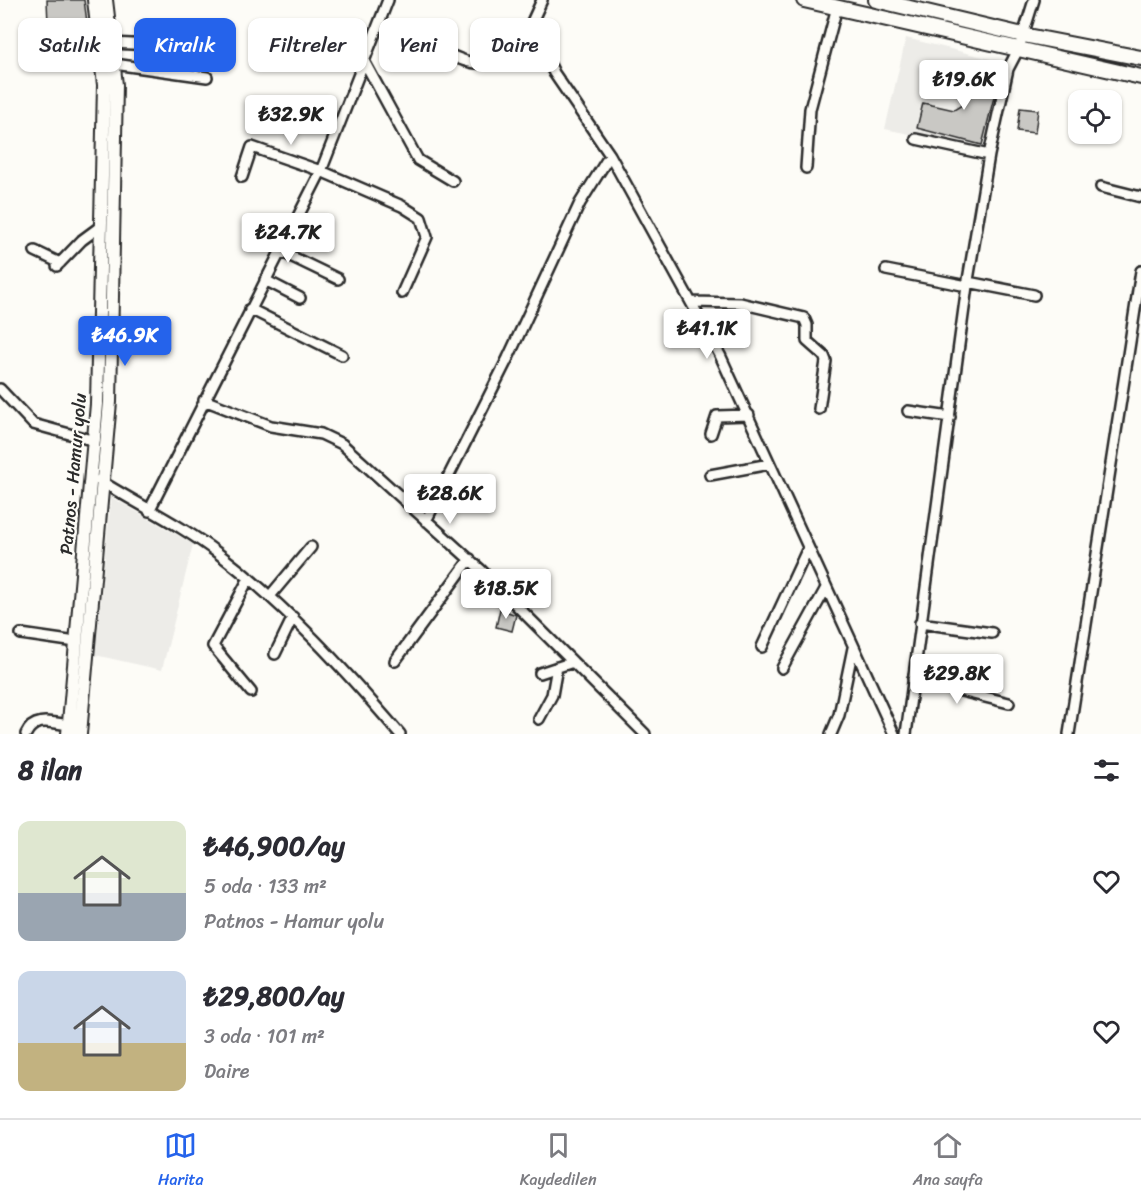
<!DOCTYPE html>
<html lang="tr">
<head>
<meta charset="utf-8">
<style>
	body { margin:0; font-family:Sriracha,sans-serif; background:#f7f7f7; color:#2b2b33; height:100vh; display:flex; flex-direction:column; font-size:22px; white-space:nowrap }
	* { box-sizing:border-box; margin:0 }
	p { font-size:20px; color:#7c7c81 }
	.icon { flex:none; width:33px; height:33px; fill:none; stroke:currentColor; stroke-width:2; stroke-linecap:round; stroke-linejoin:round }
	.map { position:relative; height:734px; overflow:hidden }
	.sheet { display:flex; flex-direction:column; background:#fff; flex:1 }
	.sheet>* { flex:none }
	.banner { position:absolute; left:18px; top:18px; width:600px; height:54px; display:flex; gap:12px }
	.buttons { position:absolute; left:1068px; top:90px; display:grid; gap:12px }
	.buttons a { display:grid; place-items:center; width:54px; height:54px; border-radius:12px; background:#fff; box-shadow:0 2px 4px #0004; font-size:30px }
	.price { position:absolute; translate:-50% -51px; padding:0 14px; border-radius:6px; background:#fff; color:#222; font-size:20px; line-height:39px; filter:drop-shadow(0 2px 3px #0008) }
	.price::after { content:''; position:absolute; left:50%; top:36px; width:18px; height:14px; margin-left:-9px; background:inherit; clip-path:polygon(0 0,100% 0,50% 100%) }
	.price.selected { background:#2563eb; color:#fff }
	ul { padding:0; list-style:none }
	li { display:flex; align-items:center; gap:18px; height:150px; padding:0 18px }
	li span { display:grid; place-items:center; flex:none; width:168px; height:120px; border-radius:12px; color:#555 }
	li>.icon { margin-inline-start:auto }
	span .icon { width:72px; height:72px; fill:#fffc; stroke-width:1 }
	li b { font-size:26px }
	h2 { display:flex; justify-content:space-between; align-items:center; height:72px; padding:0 18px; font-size:26px }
	.tag { padding:0 21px; border-radius:12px; background:#fff; box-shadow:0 2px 4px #0004; font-size:21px; line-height:54px }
	.tag.selected { background:#2563eb; color:#fff }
	.tabs { display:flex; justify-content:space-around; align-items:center; height:84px; border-top:2px solid #e1e1e2; background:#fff; font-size:16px; color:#7c7c81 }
	.tabs a { display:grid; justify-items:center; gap:3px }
	.tabs .selected { color:#2563eb }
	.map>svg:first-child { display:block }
	.built { fill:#edece8 }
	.building { fill:#c9c8c4; stroke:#2b2b2b; stroke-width:1.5 }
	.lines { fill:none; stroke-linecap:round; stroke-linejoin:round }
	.minor-casing { stroke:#2b2b2b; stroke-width:14 }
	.major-casing { stroke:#2b2b2b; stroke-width:16 }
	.highway-casing { stroke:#2b2b2b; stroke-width:18 }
	.minor { stroke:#fdfcf7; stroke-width:9 }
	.major { stroke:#fdfcf7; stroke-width:12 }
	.highway { stroke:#fdfcf7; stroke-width:14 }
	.labels { text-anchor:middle; stroke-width:4.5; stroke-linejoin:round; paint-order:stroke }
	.street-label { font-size:18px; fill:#2b2b2b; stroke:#fdfcf7 }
</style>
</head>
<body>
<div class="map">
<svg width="1141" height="734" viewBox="0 0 1141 734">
	<rect width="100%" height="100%" fill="#fdfcf7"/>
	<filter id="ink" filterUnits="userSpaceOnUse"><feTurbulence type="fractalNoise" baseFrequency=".0167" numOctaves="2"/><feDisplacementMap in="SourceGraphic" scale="12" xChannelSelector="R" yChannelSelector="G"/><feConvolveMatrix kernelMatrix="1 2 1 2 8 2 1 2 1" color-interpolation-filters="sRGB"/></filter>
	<g filter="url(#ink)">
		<!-- built -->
		<path class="built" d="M906,38L1003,62L983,149L885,129Z
			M111,497L193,544L162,670L95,655Z"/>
		<!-- building -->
		<path class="building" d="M47,0H84L91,52L75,53L74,36H69V22L48,24Z
			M970,70L999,77L982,145L917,128L923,103L954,110L962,105Z
			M1020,108L1038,110L1035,133L1017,131Z
			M500,609L516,615L512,631L496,627Z"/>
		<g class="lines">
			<defs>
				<path id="minor" d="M542,0L531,24L554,73L610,155L720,355L894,734
					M111,43L173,46L196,41
					M427,44C441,50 461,62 476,63C502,65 521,44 531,24
					M364,61L418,160L453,181
					M114,64L207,77
					M916,139L989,155
					M806,168L810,109L837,7
					M242,177L252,147L321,171L402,206L421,218L427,237L402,293
					M1101,187L1141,197
					M35,251L60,263
					M280,251L338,279
					M57,266L82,240L101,226
					M886,270L967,286
					M265,280L300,298
					M968,282L1034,295
					M692,302L740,303L804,318L807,325V341L824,356L826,361L819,409
					M250,309L342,355
					M0,389L33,424L95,441
					M204,400L271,426L321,434L342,444L480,569L645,734
					M908,411L950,417
					M711,434L717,416L749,415
					M710,475L770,464
					M99,480C139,505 183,526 219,554C287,606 344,669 400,734
					M149,511L321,171L388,0
					M426,521L508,358L580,203L610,155
					M249,578L213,646L251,692
					M270,596L311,547
					M920,623L992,633
					M21,634L76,642
					M762,647L808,548
					M275,654L293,617
					M395,661L470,559
					M782,668L826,588
					M540,673L573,662
					M913,679L1009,703
					M539,719L552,695L557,667
					M26,734C34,716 53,723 69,725
					M831,734L839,715L853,648
					M906,734L967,286L989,155L1008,69L1019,48L1034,0
					M1069,734L1141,271"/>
				<path id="major" d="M68,734L97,404L104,85L94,0
					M80,734L110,402L116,85L106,0"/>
				<path id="highway" d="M804,0L1141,77
					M876,0L1023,35L1141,58"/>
			</defs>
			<!-- minor casing -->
			<use href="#minor" class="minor-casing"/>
			<!-- major casing -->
			<use href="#major" class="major-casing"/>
			<!-- highway casing -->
			<use href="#highway" class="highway-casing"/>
			<!-- minor -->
			<use href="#minor" class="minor"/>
			<!-- major -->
			<use href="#major" class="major"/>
			<!-- highway -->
			<use href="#highway" class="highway"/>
		</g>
	</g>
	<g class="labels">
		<!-- street labels -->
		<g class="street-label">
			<text transform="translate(73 474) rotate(-85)" y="6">Patnos - Hamur yolu</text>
		</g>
	</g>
</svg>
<div class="buttons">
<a><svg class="icon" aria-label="locate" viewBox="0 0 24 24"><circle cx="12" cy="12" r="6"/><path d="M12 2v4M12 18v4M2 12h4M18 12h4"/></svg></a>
</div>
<b class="price" style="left:964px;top:111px">₺19.6K</b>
<b class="price" style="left:291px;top:146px">₺32.9K</b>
<b class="price" style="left:288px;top:264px">₺24.7K</b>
<b class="price" style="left:707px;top:360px">₺41.1K</b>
<b class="price selected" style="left:125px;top:367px">₺46.9K</b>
<b class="price" style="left:450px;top:525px">₺28.6K</b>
<b class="price" style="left:506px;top:620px">₺18.5K</b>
<b class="price" style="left:957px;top:705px">₺29.8K</b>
<div class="banner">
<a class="tag">Satılık</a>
<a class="tag selected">Kiralık</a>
<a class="tag">Filtreler</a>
<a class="tag">Yeni</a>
<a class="tag">Daire</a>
</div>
</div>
<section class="sheet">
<h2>8 ilan<svg class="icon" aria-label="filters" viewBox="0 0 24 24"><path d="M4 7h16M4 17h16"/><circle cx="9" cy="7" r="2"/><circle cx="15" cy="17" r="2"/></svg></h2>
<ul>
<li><span style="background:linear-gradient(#dfe7d0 60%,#9aa5b1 0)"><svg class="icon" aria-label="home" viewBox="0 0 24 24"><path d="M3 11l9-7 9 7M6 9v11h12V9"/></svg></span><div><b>₺46,900/ay</b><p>5 oda · 133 m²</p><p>Patnos - Hamur yolu</p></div><svg class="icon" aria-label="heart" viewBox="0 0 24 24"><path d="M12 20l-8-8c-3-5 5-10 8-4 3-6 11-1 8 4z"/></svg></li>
<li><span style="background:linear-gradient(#c9d6e8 60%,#c2b280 0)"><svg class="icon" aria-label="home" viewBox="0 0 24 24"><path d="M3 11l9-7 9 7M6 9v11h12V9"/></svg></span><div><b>₺29,800/ay</b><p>3 oda · 101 m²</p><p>Daire</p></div><svg class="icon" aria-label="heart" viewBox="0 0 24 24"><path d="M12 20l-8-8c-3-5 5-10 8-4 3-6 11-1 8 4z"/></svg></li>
</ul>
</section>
<nav class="tabs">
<a class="selected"><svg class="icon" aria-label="map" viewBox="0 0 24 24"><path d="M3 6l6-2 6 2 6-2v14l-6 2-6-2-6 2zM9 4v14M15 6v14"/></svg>Harita</a>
<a><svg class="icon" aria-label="saved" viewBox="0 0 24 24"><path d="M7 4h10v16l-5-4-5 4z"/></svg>Kaydedilen</a>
<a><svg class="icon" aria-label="home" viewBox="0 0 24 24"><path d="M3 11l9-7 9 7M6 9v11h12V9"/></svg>Ana sayfa</a>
</nav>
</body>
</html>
